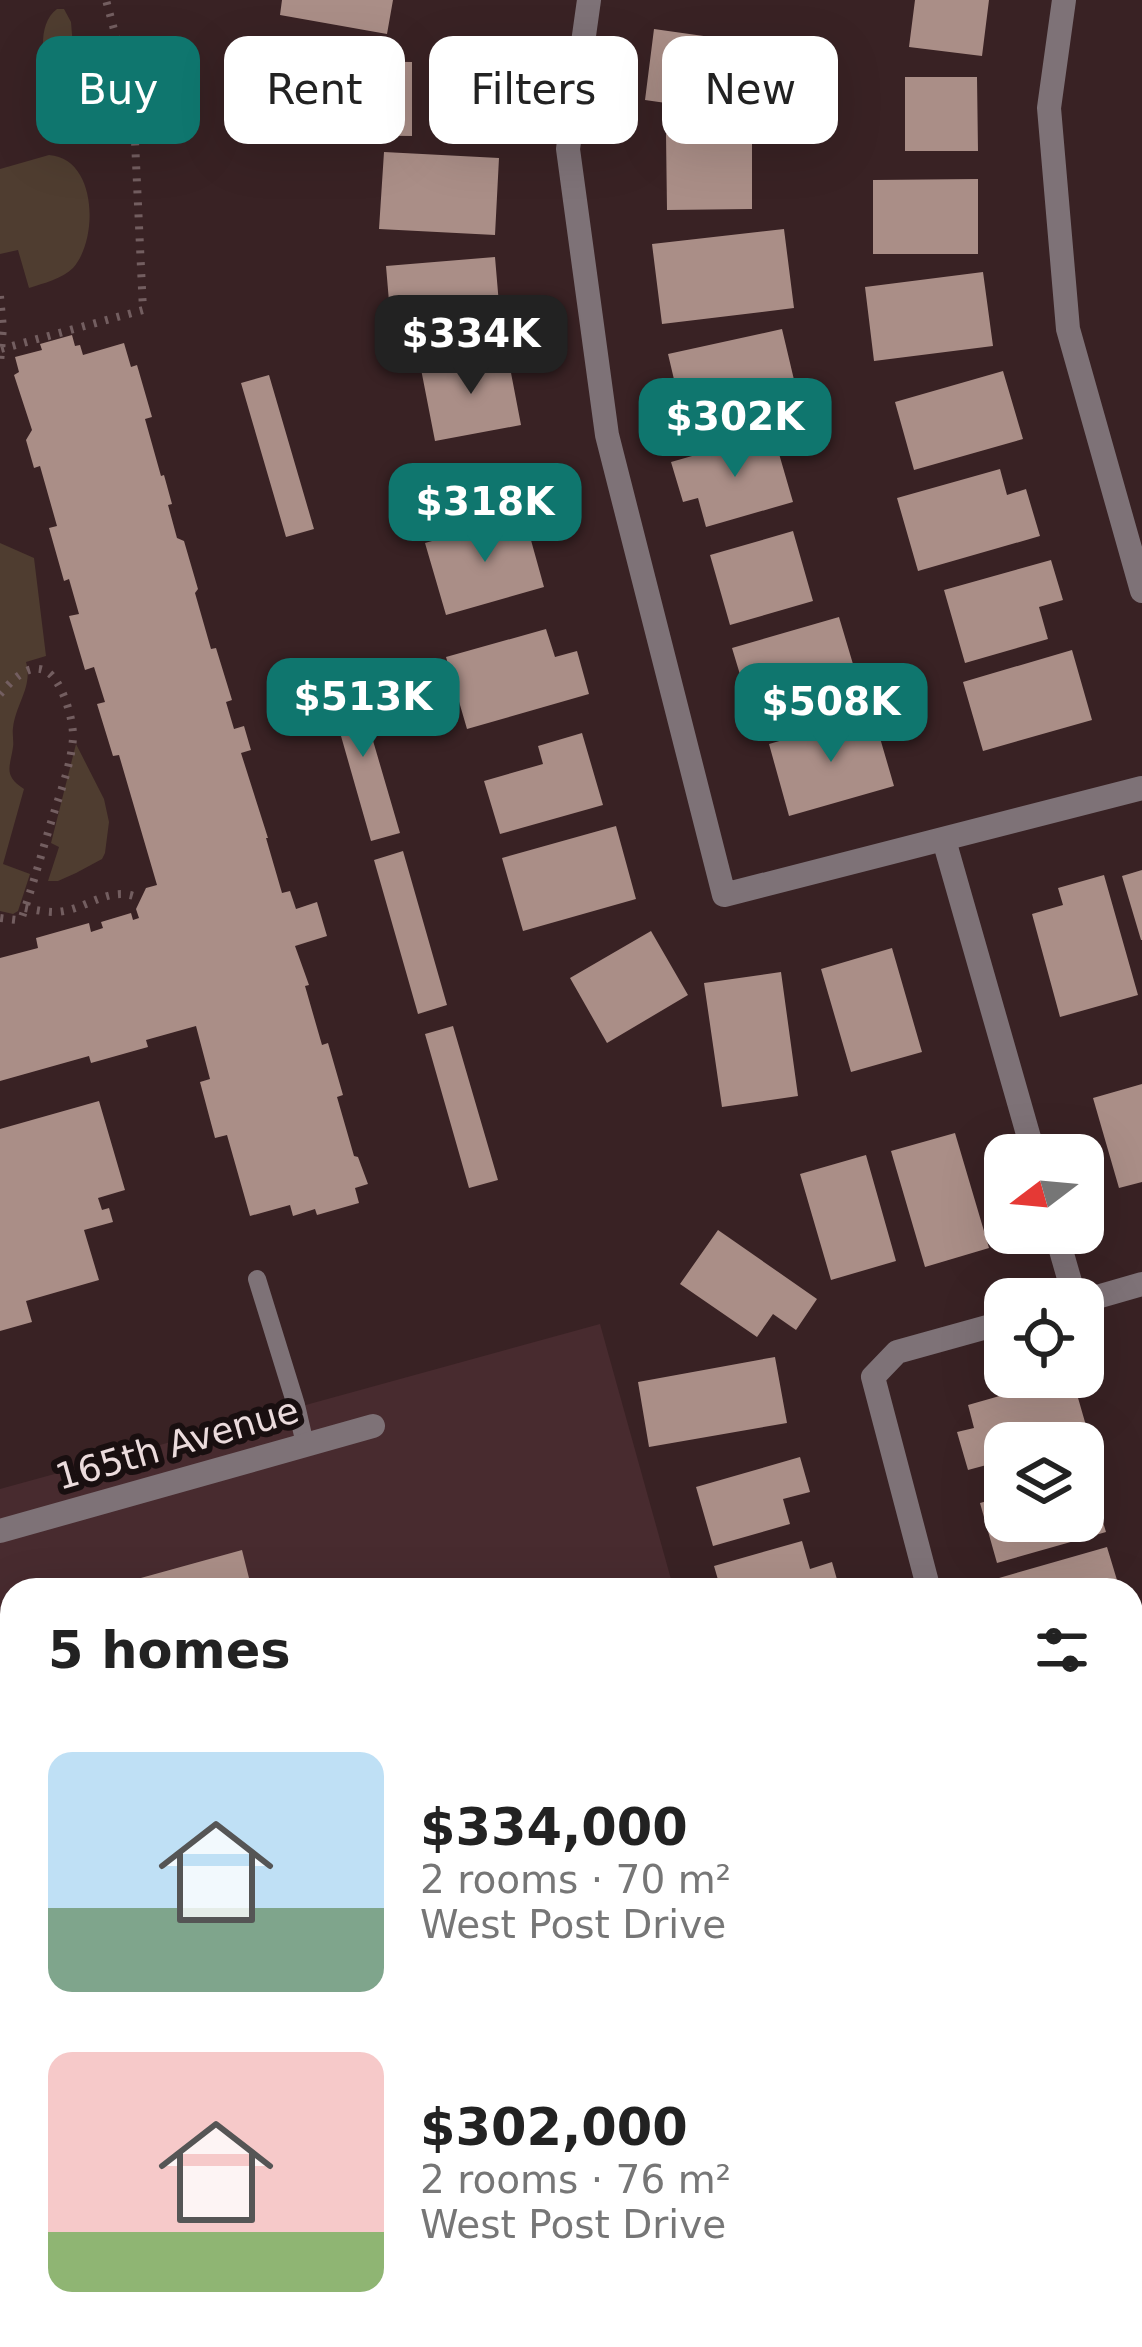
<!DOCTYPE html>
<html lang="en">
<head>
<meta charset="utf-8">
<style>
	body { margin:0; font-family:"DejaVu Sans",sans-serif; background:#f6f6f6; color:#222; height:100vh; display:flex; flex-direction:column; font-size:45px; white-space:nowrap }
	* { box-sizing:border-box; margin:0 }
	p { font-size:39px; color:#767676 }
	.icon { flex:none; width:66px; height:66px; fill:none; stroke:currentColor; stroke-width:2; stroke-linecap:round; stroke-linejoin:round }
	.map { position:relative; flex:1; overflow:hidden }
	.side { position:absolute; left:0px; top:1578px; width:1143px; height:771px; display:flex; flex-direction:column; background:#fff; border-radius:36px 36px 0 0; box-shadow:0 12px 48px #0002 }
	.side>* { flex:none }
	.banner { position:absolute; left:36px; top:36px; width:1071px; height:108px; display:flex; gap:24px }
	.needle { width:78px; rotate:254deg }
	.fabs { position:absolute; left:984px; top:1134px; display:grid; gap:24px }
	.fabs a { display:grid; place-items:center; width:120px; height:120px; border-radius:24px; background:#fff; box-shadow:0 12px 48px #0002; font-size:60px }
	.price { position:absolute; translate:-50% -102px; padding:0 27px; border-radius:24px; background:#0f766e; color:#fff; font-size:39px; line-height:78px; filter:drop-shadow(0 3px 6px #0008) }
	.price::after { content:''; position:absolute; left:50%; top:72px; width:36px; height:27px; margin-left:-18px; background:inherit; clip-path:polygon(0 0,100% 0,50% 100%) }
	.price.active { background:#222; color:#fff }
	ul { padding:0; list-style:none }
	li { display:flex; align-items:center; gap:36px; height:300px; padding:0 48px }
	li span { display:grid; place-items:center; flex:none; width:336px; height:240px; border-radius:24px; color:#555 }
	li>.icon { margin-inline-start:auto }
	span .icon { width:144px; height:144px; fill:#fffc; stroke-width:1 }
	li b { font-size:51px }
	h2 { display:flex; justify-content:space-between; align-items:center; height:144px; padding:0 48px; font-size:51px }
	.tag { padding:0 42px; border-radius:24px; background:#fff; box-shadow:0 12px 48px #0002; font-size:42px; line-height:108px }
	.tag.active { background:#0f766e; color:#fff }
	.map>svg:first-child { display:block }
	.built { fill:#482b2f }
	.green { fill:#4f3d30 }
	.building { fill:#aa8e87 }
	.lines { fill:none; stroke-linecap:round; stroke-linejoin:round }
	.path { stroke:#735e60; stroke-width:8; stroke-dasharray:3 9; stroke-linecap:butt }
	.service { stroke:#7e7277; stroke-width:18 }
	.minor { stroke:#7e7277; stroke-width:24 }
	.labels { text-anchor:middle; stroke-width:12; stroke-linejoin:round; paint-order:stroke }
	.street-label { font-size:36px; fill:#ebdbdc; stroke:#190f10 }
</style>
</head>
<body>
<div class="map">
<svg width="1142" height="2347" viewBox="0 0 1142 2347">
	<rect width="100%" height="100%" fill="#392224"/>
	<!-- built -->
	<path class="built" d="M600,1324L674,1590H12V2337H884L887,2347H0V1489Z"/>
	<!-- green -->
	<path class="green" d="M57,9H64L71,22L73,47L83,64L79,91L85,128L77,142C39,146 50,105 47,83C44,59 36,25 57,9Z
		M49,155C97,158 99,239 73,268C62,279 44,283 29,288L18,250L0,254V169Z
		M0,543L34,558L46,656L26,662C33,687 16,703 13,728C12,734 14,741 13,747C10,768 3,775 24,789L3,864L30,874L18,911L13,914L0,911Z
		M76,744L104,799L109,822L105,853L102,859L76,873L58,881H48L59,847L51,843Z"/>
	<!-- building -->
	<path class="building" d="M282,0H393L387,34L280,15Z
		M915,0H989L982,56L909,47Z
		M654,29L746,42L736,113L645,100Z
		M325,61L412,62V136L324,135Z
		M905,77H977L978,151H905Z
		M752,133V209L667,210L666,134Z
		M384,152L499,158L495,235L379,229Z
		M978,179V254H873V180Z
		M784,229L794,308L662,324L652,244Z
		M495,257L501,328L392,337L386,266Z
		M983,272L993,346L874,361L865,287Z
		M782,329L795,384L785,386L789,403L685,426L668,354Z
		M72,335L75,346L80,345L83,355L124,343L131,367L137,365L152,417L145,419L161,476L164,475L172,504L168,505L177,538L184,541L198,589L195,593L211,649L216,648L232,700L226,702L234,729L244,726L251,750L241,753L268,838H266L282,893L290,891L296,909L317,902L327,936L295,946L309,985L305,986L322,1045L328,1043L343,1095L337,1097L354,1156L358,1157L368,1184L355,1188L359,1203L317,1215L315,1209L293,1216L290,1205L250,1216L227,1135L215,1138L200,1082L210,1079L196,1026L146,1040L148,1047L91,1063L89,1056L0,1081V958L38,948L36,938L89,923L91,932L103,928L101,922L131,913L133,920L139,918L136,909L146,888L157,885L119,755L113,756L97,704L105,702L94,667L85,670L69,616L79,614L69,579L64,581L49,528L57,526L40,466L34,468L26,440L32,430L14,375L19,372L15,357L42,350L40,344Z
		M507,352L521,425L435,441L421,369Z
		M1003,371L1023,439L914,470L895,402Z
		M269,375L314,529L286,537L241,383Z
		M773,433L793,502L706,527L698,498L683,502L671,462Z
		M1000,469L1007,495L1026,489L1040,536L918,571L897,498Z
		M524,515L544,587L446,615L425,543Z
		M793,531L813,601L730,625L710,555Z
		M1051,560L1063,600L1039,607L1048,639L965,663L944,590Z
		M839,617L861,691L767,718L758,687L745,691L732,648Z
		M546,629L555,657L577,651L589,694L467,729L446,657Z
		M1072,650L1092,720L983,751L963,682Z
		M355,679L400,833L371,841L327,687Z
		M873,714L894,786L789,816L769,744Z
		M582,733L603,805L500,834L484,781L543,764L538,746Z
		M616,826L636,899L523,931L502,858Z
		M403,851L447,1005L418,1014L374,860Z
		M1142,870V940H1141L1122,876Z
		M1104,875L1138,995L1060,1017L1032,914L1063,905L1058,888Z
		M651,931L688,995L607,1043L570,978Z
		M892,948L922,1052L851,1072L821,969Z
		M781,972L798,1096L722,1107L704,983Z
		M453,1026L498,1180L469,1188L425,1034Z
		M1142,1084V1182L1119,1188L1093,1098Z
		M99,1101L125,1190L98,1198L102,1210L109,1208L113,1222L84,1230L99,1280L26,1301L32,1322L0,1331V1129Z
		M955,1133L989,1248L925,1267L891,1151Z
		M866,1155L896,1261L831,1280L800,1174Z
		M718,1230L817,1299L796,1330L773,1314L757,1337L680,1284Z
		M775,1357L787,1423L649,1447L638,1382Z
		M1066,1377H1072L1089,1436L1064,1443H1005V1460L968,1470L957,1432L974,1428L968,1405Z
		M800,1457L810,1492L783,1499L790,1524L713,1546L696,1487Z
		M1088,1472L1106,1532L997,1563L980,1503L1005,1496V1521H1083V1474Z
		M802,1541L810,1569L832,1562L840,1590H721L714,1566Z
		M1107,1547L1120,1590H1002L999,1578Z
		M242,1550L252,1590H102L101,1589Z
		M12,1613V1846L0,1849V1616Z
		M1141,1641L1142,1706L1131,1709V1644Z
		M1142,1723V1792L1131,1796V1726Z
		M1142,1826V1893L1131,1896V1829Z
		M1142,1907V1977L1131,1980V1943L1133,1942L1131,1910Z
		M12,1983V2124H11L0,2086V1987Z
		M1142,2011V2050L1132,2053L1131,2014Z
		M112,2337H721L724,2347H115Z
		M956,2337H1051L1054,2347H938L937,2342Z"/>
	<g class="lines">
		<!-- path -->
		<path class="path" d="M0,296L3,328L0,363
			M1,349L143,310L133,99L106,0
			M0,694C11,682 27,662 46,671C62,679 74,721 73,738C71,765 60,793 52,819C42,852 33,885 22,917L17,920L0,918
			M25,908C35,910 46,912 55,912C87,911 109,883 141,899
			M12,2141L1,2142L12,2181
			M58,2337L61,2347"/>
		<!-- service -->
		<path class="service" d="M257,1279L296,1405L305,1444
			M0,2254L13,2347"/>
		<!-- minor -->
		<path class="minor" d="M589,0L568,149L607,435L724,895L1142,788
			M1064,0L1049,108L1068,329L1142,591
			M944,840L1034,1155
			M1056,1233L1075,1299
			M1083,1301L1142,1284
			M0,1531L373,1426
			M929,1590L873,1377L897,1352L1005,1322
			M1131,2320L1139,2347"/>
	</g>
	<g class="labels">
		<!-- street labels -->
		<g class="street-label">
			<text transform="translate(177 1443) rotate(-16)" y="13">165th Avenue</text>
		</g>
	</g>
</svg>
<div class="fabs">
<a><svg class="needle" viewBox="-14 -14 28 28"><path d="M0-13l5 13h-10z" fill="#e53935"/><path d="M0 13l5-13h-10z" fill="#767676"/></svg></a>
<a><svg class="icon" aria-label="locate" viewBox="0 0 24 24"><circle cx="12" cy="12" r="6"/><path d="M12 2v4M12 18v4M2 12h4M18 12h4"/></svg></a>
<a><svg class="icon" aria-label="layers" viewBox="0 0 24 24"><path d="M12 4l9 5-9 5-9-5zM3 14l9 5 9-5"/></svg></a>
</div>
<b class="price active" style="left:471px;top:397px">$334K</b>
<b class="price" style="left:735px;top:480px">$302K</b>
<b class="price" style="left:485px;top:565px">$318K</b>
<b class="price" style="left:363px;top:760px">$513K</b>
<b class="price" style="left:831px;top:765px">$508K</b>
<div class="banner">
<a class="tag active">Buy</a>
<a class="tag">Rent</a>
<a class="tag">Filters</a>
<a class="tag">New</a>
</div>
<section class="side">
<h2>5 homes<svg class="icon" aria-label="filters" viewBox="0 0 24 24"><path d="M4 7h16M4 17h16"/><circle cx="9" cy="7" r="2"/><circle cx="15" cy="17" r="2"/></svg></h2>
<ul>
<li><span style="background:linear-gradient(#bfe0f5 65%,#7fa58c 0)"><svg class="icon" aria-label="home" viewBox="0 0 24 24"><path d="M3 11l9-7 9 7M6 9v11h12V9"/></svg></span><div><b>$334,000</b><p>2 rooms · 70 m²</p><p>West Post Drive</p></div></li>
<li><span style="background:linear-gradient(#f6c9c9 75%,#8fb573 0)"><svg class="icon" aria-label="home" viewBox="0 0 24 24"><path d="M3 11l9-7 9 7M6 9v11h12V9"/></svg></span><div><b>$302,000</b><p>2 rooms · 76 m²</p><p>West Post Drive</p></div></li>
</ul>
</section>
</div>
</body>
</html>
